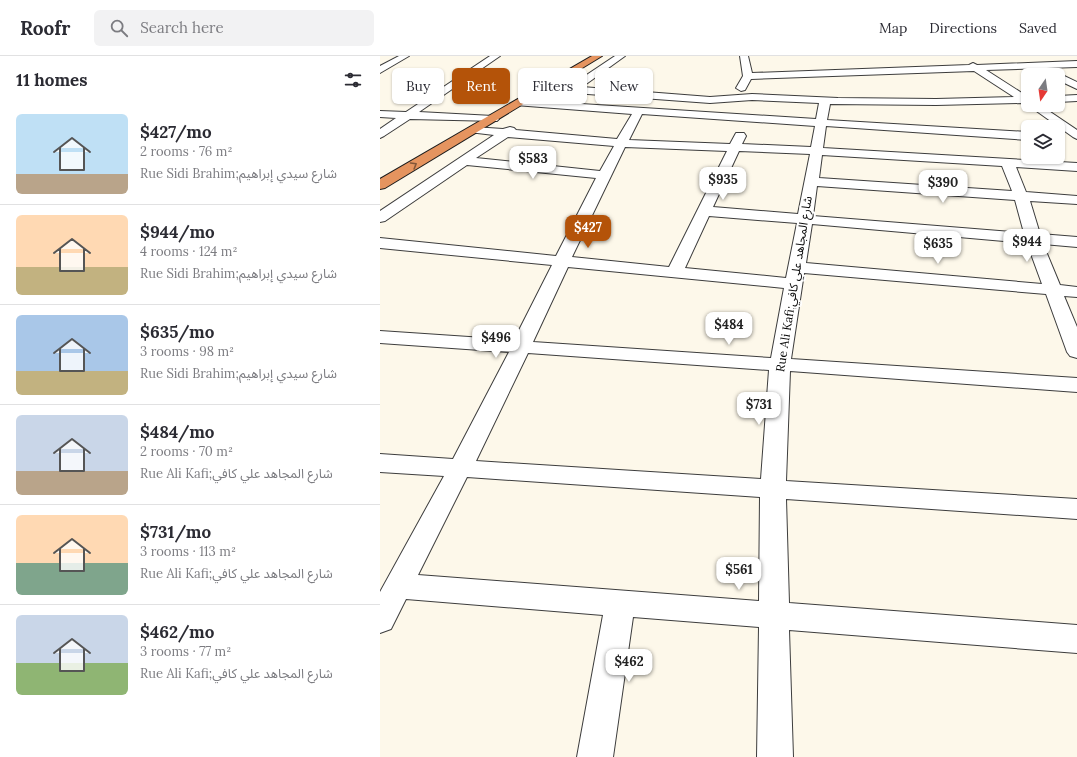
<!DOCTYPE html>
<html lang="en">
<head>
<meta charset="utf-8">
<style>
	body { margin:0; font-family:Lora,"Noto Sans Arabic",serif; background:#f2f2f3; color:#2b2b33; height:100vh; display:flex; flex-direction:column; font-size:15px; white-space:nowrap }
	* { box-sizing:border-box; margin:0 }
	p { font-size:13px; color:#7c7c81 }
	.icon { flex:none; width:22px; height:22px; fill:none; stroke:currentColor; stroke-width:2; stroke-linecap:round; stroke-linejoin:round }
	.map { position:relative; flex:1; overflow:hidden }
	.panel { display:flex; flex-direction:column; background:#fff; width:380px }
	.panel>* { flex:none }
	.guide { position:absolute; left:12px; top:12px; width:380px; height:36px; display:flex; gap:8px }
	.needle { width:26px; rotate:193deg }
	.buttons { position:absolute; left:641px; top:12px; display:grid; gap:8px }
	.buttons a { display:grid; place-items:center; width:44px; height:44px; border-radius:6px; background:#fff; box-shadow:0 1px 3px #0004; font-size:20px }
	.price { position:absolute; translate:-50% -34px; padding:0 9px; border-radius:8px; background:#fff; color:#222; font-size:13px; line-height:26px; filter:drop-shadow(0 1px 2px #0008) }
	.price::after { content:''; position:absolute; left:50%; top:24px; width:12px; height:9px; margin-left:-6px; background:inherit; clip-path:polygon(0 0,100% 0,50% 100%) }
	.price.selected { background:#b45309; color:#fff }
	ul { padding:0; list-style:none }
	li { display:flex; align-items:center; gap:12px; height:100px; padding:0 16px }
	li+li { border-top:1px solid #e1e1e2 }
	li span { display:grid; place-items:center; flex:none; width:112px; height:80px; border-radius:6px; color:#555 }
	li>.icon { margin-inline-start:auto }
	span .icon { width:48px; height:48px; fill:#fffc; stroke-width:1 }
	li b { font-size:17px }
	h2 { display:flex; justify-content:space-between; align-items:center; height:48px; padding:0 16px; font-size:17px }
	.chip { padding:0 14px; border-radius:6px; background:#fff; box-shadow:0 1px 3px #0004; font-size:14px; line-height:36px }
	.chip.selected { background:#b45309; color:#fff }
	header { display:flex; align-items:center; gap:24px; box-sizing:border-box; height:56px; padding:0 20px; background:#fff; border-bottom:1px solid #e1e1e2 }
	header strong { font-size:19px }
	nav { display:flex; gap:22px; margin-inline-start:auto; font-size:14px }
	.search { width:280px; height:36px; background:#f2f2f3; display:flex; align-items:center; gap:10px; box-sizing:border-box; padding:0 14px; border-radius:6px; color:#7c7c81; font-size:15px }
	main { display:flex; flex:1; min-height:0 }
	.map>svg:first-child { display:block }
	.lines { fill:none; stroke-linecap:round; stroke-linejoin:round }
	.street-casing { stroke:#3d3d3d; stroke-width:2 }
	.highway-casing { stroke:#1b1b1b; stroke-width:2 }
	.street { fill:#fff; fill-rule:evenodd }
	.highway { fill:#e5945f; fill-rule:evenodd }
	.oneway { stroke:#825639 }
	.labels { text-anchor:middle; stroke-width:4; stroke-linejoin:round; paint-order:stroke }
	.street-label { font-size:12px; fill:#0a0a0a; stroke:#fff }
</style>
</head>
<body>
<header>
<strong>Roofr</strong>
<div class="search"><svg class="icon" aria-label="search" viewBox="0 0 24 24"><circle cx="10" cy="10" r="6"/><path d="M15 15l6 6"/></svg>Search here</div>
<nav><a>Map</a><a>Directions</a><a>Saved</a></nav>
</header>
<main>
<section class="panel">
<h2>11 homes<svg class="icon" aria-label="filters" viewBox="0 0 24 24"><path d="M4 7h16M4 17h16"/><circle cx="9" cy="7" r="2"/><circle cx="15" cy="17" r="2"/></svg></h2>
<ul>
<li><span style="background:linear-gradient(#bfe0f5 75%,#b9a48a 0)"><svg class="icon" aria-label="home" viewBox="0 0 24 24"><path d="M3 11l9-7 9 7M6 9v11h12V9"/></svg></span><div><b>$427/mo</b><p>2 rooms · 76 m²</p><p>Rue Sidi Brahim;شارع سيدي إبراهيم</p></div></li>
<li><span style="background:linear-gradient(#ffd9b3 65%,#c2b280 0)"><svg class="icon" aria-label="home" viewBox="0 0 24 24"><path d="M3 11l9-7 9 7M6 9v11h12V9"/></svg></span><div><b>$944/mo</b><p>4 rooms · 124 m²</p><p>Rue Sidi Brahim;شارع سيدي إبراهيم</p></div></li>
<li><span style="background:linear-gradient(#a9c7e8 70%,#c2b280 0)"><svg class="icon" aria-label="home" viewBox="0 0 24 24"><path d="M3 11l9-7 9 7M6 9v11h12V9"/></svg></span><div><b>$635/mo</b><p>3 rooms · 98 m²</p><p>Rue Sidi Brahim;شارع سيدي إبراهيم</p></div></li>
<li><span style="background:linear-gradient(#c9d6e8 70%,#b9a48a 0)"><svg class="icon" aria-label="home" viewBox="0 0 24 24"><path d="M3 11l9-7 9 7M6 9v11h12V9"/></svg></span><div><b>$484/mo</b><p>2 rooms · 70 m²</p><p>Rue Ali Kafi;شارع المجاهد علي كافي</p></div></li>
<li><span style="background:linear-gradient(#ffd9b3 60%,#7fa58c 0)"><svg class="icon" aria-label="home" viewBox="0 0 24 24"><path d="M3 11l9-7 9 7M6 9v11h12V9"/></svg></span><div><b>$731/mo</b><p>3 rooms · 113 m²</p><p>Rue Ali Kafi;شارع المجاهد علي كافي</p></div></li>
<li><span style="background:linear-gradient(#c9d6e8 60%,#8fb573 0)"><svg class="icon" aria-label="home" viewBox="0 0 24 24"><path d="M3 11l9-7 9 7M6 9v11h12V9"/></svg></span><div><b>$462/mo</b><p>3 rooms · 77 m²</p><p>Rue Ali Kafi;شارع المجاهد علي كافي</p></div></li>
</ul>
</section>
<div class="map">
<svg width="697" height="701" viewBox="0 0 697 701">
	<rect width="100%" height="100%" fill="#fdf8ea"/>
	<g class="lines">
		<defs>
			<path id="street" d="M19,0H29L0,17V10Z
				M110,0H120L39,56L113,60L119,63L117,65L30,63L4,80L0,82V73L16,62L0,61V55L26,56Z
				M235,0H245L202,31L330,41L372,38L458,42L556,43L634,41L594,15L371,23L365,34L361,35L356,32L363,20L360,0H368L372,17L589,9L593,7L597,9L697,5V11L606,14L648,41V49H660L697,74V83L693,81L648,49L643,47L556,49L450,48L447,64L648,76V84L446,70L443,92L697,107V115L636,111L646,136L697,140V148L650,145L660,178L697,181V191L663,188L680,229L697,231V241L684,240L697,271V302L690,300L687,296L666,238L424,217L411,303L697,322V336L410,315L406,425L697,443V463L406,443L409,547L697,569V597L409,574L413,701H377L379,571L253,561L233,701H197L223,559L26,543L11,573L0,577V536L64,420L0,416V398L73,403L129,296L0,287V275L134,284L172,209L0,192V182L176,200L216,122L87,109L5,165L0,166V155L114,79L89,76L87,74L89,72L93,71L123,73L130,71L134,72L136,74L237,83L252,58L135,49L134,47L135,45L139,44L436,63L439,47L372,44L330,47L194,37L189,39L184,36L144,33L139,30L144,27L190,30ZM262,58L435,70L431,91L362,88L366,80L364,77H356L350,88L249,84ZM128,81L234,90L220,115L96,102ZM245,91L347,95L289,211L192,201ZM359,95L430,98L418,158L333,151ZM442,99L622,110L632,135L439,122ZM437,130L635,144L644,177L433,160ZM329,160L417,167L406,222L305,212ZM432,168L647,187L662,228L426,207ZM188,211L404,232L391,302L153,286ZM148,297L389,314L381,423L96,405ZM87,421L380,441L379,545L38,519Z
				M678,17L697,26V33L678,24V19H674Z
				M697,39V45L678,46V40Z"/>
			<path id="highway" d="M212,0H222L5,132L0,133V123Z"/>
		</defs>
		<!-- street casing -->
		<use href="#street" class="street-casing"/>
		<!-- highway casing -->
		<use href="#highway" class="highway-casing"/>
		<!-- street -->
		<use href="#street" class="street"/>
		<!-- highway -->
		<use href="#highway" class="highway"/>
	</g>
	<!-- one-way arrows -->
	<defs><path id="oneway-chevron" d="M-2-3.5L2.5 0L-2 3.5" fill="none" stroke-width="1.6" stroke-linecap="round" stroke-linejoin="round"/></defs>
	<use class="oneway" href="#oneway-chevron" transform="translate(34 109) rotate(-31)"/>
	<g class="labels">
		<!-- street labels -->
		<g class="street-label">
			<text transform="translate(414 228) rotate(-81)" y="4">Rue Ali Kafi;شارع المجاهد علي كافي</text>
		</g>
	</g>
</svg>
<div class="buttons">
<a><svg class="needle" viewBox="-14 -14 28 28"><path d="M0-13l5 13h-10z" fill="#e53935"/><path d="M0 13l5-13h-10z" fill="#7c7c81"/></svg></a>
<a><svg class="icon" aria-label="layers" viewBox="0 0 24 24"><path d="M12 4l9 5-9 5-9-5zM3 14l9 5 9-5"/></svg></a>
</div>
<b class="price" style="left:153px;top:124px">$583</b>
<b class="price" style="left:343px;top:145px">$935</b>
<b class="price" style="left:563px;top:148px">$390</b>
<b class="price selected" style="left:208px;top:193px">$427</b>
<b class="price" style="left:647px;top:207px">$944</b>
<b class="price" style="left:558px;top:209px">$635</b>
<b class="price" style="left:349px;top:290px">$484</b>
<b class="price" style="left:116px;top:303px">$496</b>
<b class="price" style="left:379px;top:370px">$731</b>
<b class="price" style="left:359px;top:535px">$561</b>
<b class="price" style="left:249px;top:627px">$462</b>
<div class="guide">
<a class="chip">Buy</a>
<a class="chip selected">Rent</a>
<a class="chip">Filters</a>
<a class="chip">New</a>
</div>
</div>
</main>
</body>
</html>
